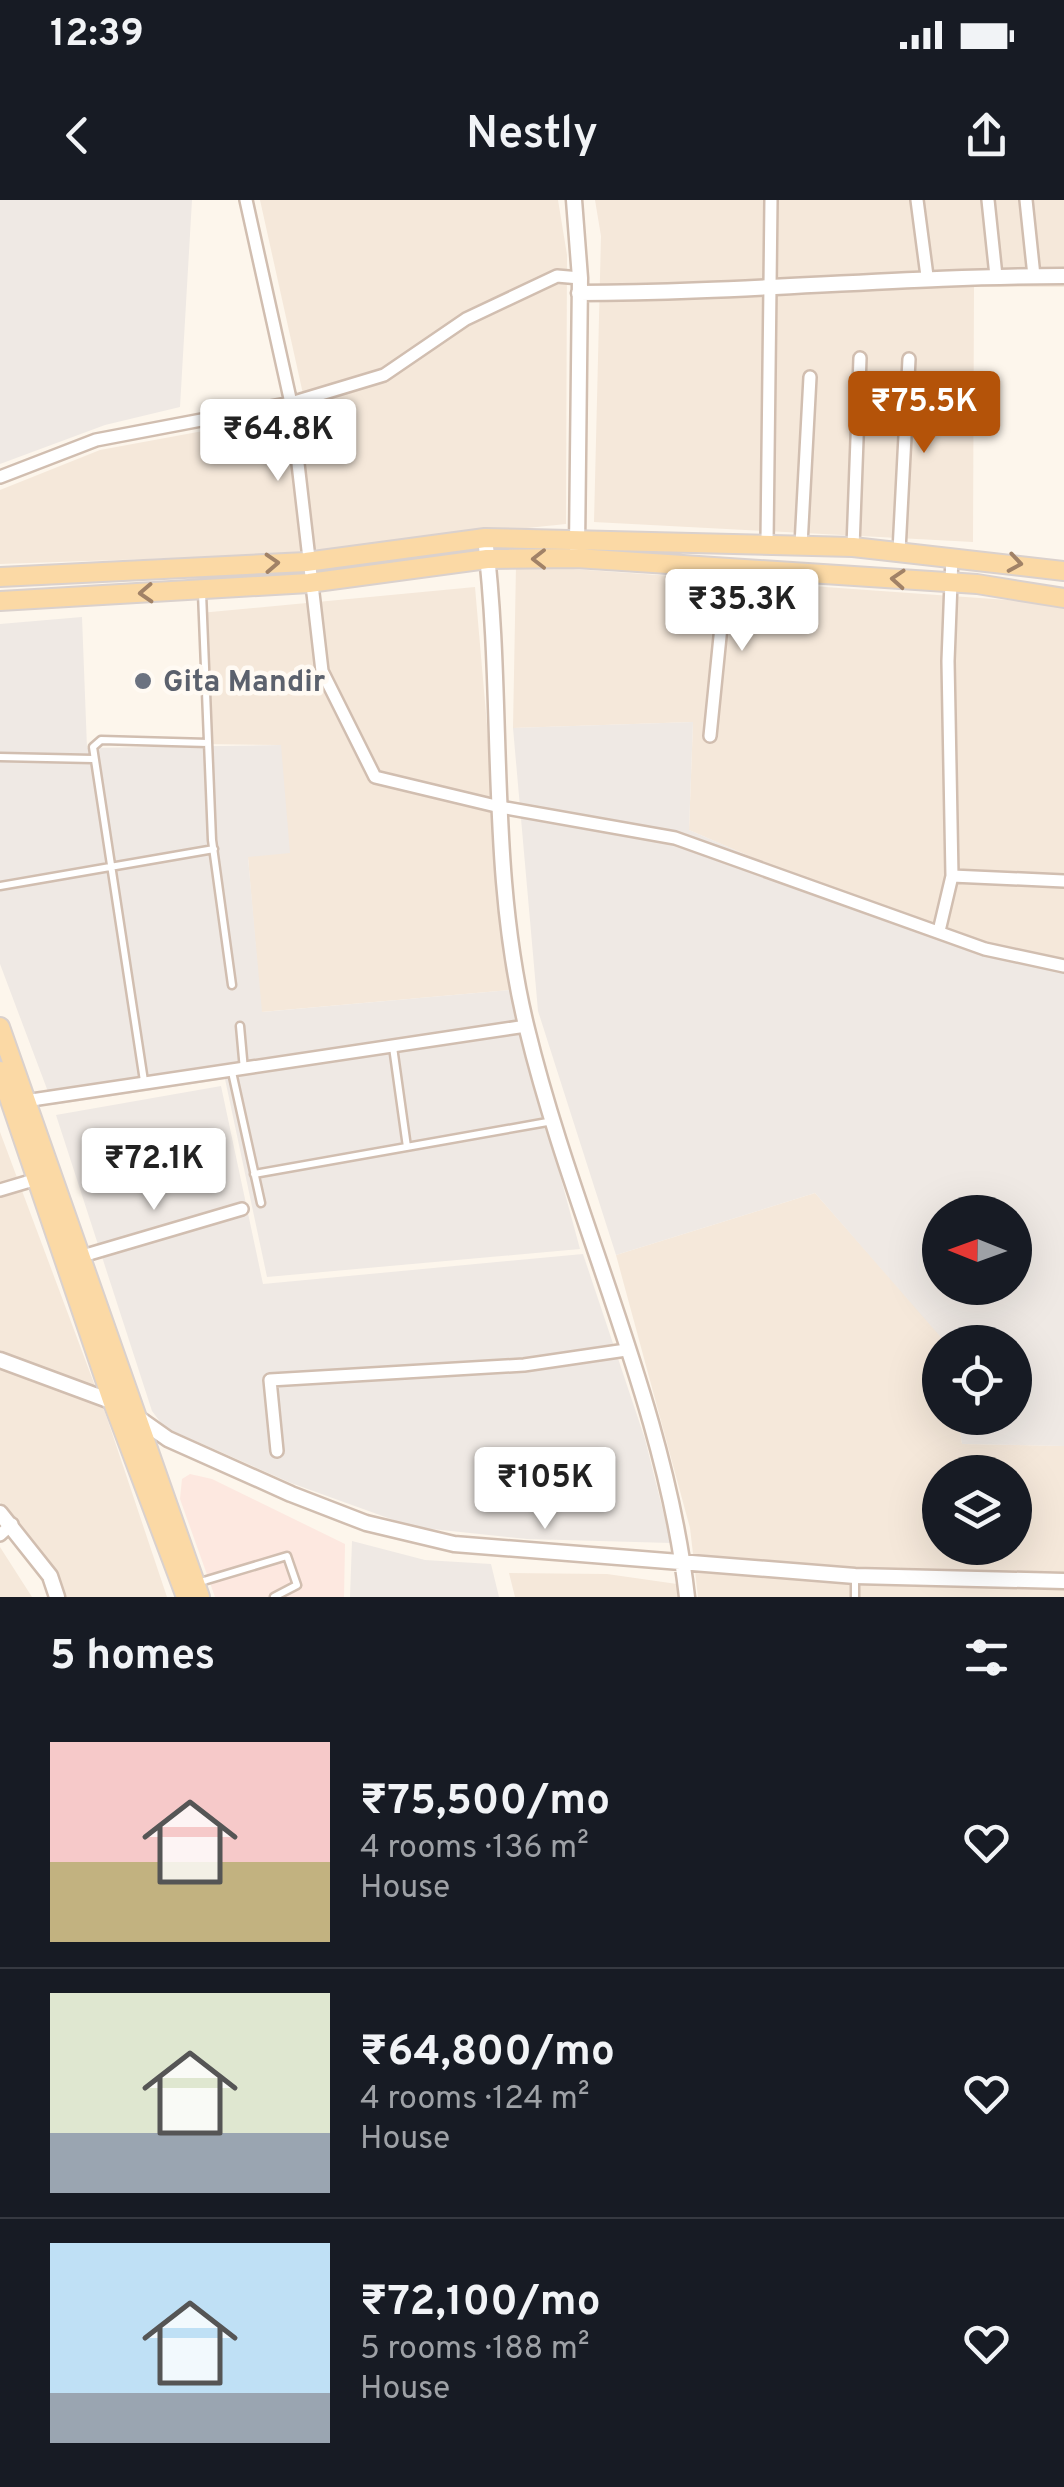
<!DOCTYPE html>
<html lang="en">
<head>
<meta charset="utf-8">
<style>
	body { margin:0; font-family:Overpass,sans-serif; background:#242831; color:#f1f3f6; height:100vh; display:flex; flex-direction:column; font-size:38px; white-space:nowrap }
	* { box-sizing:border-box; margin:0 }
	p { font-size:32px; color:#9ea1a6 }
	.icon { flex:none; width:55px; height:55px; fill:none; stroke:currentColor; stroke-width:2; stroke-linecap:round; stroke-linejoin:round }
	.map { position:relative; height:1397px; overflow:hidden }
	.details { display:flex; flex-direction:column; background:#171b24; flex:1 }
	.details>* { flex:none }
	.needle { width:65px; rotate:271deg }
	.tools { position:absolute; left:922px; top:995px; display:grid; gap:20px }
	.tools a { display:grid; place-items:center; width:110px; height:110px; border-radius:50%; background:#171b24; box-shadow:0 10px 40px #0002; font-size:50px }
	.price { position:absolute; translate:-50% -85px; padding:0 22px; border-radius:10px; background:#fff; color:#222; font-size:32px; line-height:65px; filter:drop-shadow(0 2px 5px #0008) }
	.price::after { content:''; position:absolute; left:50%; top:60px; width:30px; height:22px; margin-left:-15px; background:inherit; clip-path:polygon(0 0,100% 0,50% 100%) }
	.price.on { background:#b45309; color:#fff }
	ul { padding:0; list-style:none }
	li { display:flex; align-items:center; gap:30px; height:250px; padding:0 50px }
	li+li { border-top:2px solid #363941 }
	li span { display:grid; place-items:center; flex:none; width:280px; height:200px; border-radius:0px; color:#555 }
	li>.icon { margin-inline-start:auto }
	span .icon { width:120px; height:120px; fill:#fffc; stroke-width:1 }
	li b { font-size:42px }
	h2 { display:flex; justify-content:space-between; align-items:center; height:120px; padding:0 50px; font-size:42px }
	.status { display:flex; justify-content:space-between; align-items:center; height:70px; padding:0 50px; background:#171b24; direction:ltr }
	.status svg { height:28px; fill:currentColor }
	header { display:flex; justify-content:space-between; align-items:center; height:130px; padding:0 50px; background:#171b24; font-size:45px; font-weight:600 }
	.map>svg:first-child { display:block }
	.residential { fill:#f5e8da; fill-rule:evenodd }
	.commercial { fill:#fde8e0 }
	.industrial { fill:#efe9e4; fill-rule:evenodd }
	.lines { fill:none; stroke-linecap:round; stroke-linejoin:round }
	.service-casing { stroke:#d1beb0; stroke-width:11 }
	.minor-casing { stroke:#d1beb0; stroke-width:16 }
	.tertiary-casing { stroke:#d1beb0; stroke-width:19 }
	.primary-casing { stroke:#dad1cd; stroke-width:22 }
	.service { stroke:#fff; stroke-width:6 }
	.minor { stroke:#fff; stroke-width:11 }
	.tertiary { stroke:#fff; stroke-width:14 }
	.primary { stroke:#fbd9a5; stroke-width:18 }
	.oneway { stroke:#a18267 }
	.worship-dot { fill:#6b7280; stroke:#fffaf3; stroke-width:4 }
	.labels { text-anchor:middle; stroke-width:9; stroke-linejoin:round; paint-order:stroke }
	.worship-label { font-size:30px; font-weight:bold; fill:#5b616d; stroke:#fffaf3; text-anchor:start }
</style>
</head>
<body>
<div class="status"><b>12:39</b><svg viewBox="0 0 49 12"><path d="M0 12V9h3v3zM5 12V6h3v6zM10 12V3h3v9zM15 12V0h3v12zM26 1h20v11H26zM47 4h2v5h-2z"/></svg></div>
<header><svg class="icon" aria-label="back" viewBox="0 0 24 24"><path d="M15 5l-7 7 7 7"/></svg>Nestly<svg class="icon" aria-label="share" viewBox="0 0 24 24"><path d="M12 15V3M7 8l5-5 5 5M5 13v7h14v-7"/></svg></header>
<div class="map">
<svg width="1064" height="1397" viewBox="0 0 1064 1397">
	<rect width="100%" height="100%" fill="#fdf6ec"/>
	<!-- residential -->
	<path class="residential" d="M260,0H558L567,55L566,324L267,355L0,364V290L100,250L307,212Z
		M595,0H1064V87H974L973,342L594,322L601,36Z
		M516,365L1051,403L1064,408V771L978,755L689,630L693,522L513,528Z
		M475,387L510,790L261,812L248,657L280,545L204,544L200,413Z
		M0,932L107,1218L167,1397H63L50,1363L0,1302Z
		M815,993L944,1139L940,1142V1218H958L962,1244L1064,1246V1397H698L690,1328L616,1055ZM940,1272H1015V1348H940Z
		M0,1347L32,1397H0Z
		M509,1373L607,1374L677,1384L678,1397H515Z"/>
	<!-- commercial -->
	<path class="commercial" d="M190,1274L212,1279L345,1344L344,1397H215L180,1299L182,1279Z"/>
	<!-- industrial -->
	<path class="industrial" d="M0,0H192L180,207L105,225L0,264Z
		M82,417L87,548L281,545L290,653L248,657L262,812L510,790L580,1049L267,1077L225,879L53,905L0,764V424Z
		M693,522L689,630L978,755L1064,771V1246L962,1244L958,1218H1015V1142H945L815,993L616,1055L538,811L513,528ZM940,1012H1015V1088H940Z
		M221,886L263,1084L583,1054L645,1239L671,1343L527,1339L413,1327L291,1283L164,1227L152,1211L56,915Z
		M352,1341L425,1360L491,1364L499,1397H350Z"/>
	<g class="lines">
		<defs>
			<path id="service" d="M202,393L212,640L232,785
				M0,557L93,559
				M0,686L214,649
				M240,826L244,870
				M393,847L407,947
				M232,872L261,1003
				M144,881L93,547L101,540L208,543
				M254,974L553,921
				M197,1383L287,1356L297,1385L274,1397
				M855,1397V1378"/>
			<path id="minor" d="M246,0L291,203L322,471L375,577L500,607L675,638L985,749L1064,766
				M917,0L927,76
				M988,0L996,76
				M1026,0L1034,76
				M0,277L96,240L291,203L384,175L466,119L557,76L580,78
				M767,342L771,0
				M801,345L810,177
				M853,347L860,158
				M899,351L909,159
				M710,536L727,367
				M952,676L1064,681
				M939,731L952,676L948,461L952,356
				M25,901L526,826
				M0,990L37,979
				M79,1057L242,1009
				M277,1251L270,1180L524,1165L626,1150
				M0,1335L12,1324"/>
			<path id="tertiary" d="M574,0L580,78L577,348
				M579,93C741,93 902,76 1064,76
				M485,338C505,500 487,668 527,829C573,1019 665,1202 687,1397
				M0,1160L116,1203
				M134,1215L168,1239L291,1294L366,1323L454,1344L855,1376L1064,1381
				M0,1313L50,1376L57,1397"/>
			<path id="primary" d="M0,377L306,362L485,338L853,347L1064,371
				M0,401L309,383L487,359L576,358L977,384L1064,398
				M0,827L200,1397
				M0,871L112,1200L186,1397"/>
		</defs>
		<!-- service casing -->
		<use href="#service" class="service-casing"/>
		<!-- minor casing -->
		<use href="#minor" class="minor-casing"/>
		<!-- tertiary casing -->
		<use href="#tertiary" class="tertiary-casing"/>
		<!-- primary casing -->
		<use href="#primary" class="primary-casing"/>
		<!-- service -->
		<use href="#service" class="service"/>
		<!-- minor -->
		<use href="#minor" class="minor"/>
		<!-- tertiary -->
		<use href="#tertiary" class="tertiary"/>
		<!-- primary -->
		<use href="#primary" class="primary"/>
	</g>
	<!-- one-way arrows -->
	<defs><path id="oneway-chevron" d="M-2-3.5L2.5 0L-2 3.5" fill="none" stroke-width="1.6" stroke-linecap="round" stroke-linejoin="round" transform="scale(2.5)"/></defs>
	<g class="oneway">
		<use href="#oneway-chevron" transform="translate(539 359) rotate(180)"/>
		<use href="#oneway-chevron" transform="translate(272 363) rotate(-3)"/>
		<use href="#oneway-chevron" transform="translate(1015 363) rotate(9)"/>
		<use href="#oneway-chevron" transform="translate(898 379) rotate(-176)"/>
		<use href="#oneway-chevron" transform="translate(146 393) rotate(177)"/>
	</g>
	<!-- markers -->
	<circle class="worship-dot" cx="143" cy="481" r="10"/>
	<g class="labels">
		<!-- worship labels -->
		<g class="worship-label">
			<text x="163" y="491">Gita Mandir</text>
		</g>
	</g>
</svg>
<div class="tools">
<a><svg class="needle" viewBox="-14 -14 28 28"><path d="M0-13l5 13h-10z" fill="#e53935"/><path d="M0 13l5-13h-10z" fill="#9ea1a6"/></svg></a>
<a><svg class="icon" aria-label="locate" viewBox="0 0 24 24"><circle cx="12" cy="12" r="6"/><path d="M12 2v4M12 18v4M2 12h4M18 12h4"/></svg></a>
<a><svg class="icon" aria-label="layers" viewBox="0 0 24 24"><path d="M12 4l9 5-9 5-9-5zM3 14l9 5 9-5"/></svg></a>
</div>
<b class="price on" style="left:924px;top:256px">₹75.5K</b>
<b class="price" style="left:278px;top:284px">₹64.8K</b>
<b class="price" style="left:742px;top:454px">₹35.3K</b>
<b class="price" style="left:154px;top:1013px">₹72.1K</b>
<b class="price" style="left:545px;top:1332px">₹105K</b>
</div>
<section class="details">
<h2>5 homes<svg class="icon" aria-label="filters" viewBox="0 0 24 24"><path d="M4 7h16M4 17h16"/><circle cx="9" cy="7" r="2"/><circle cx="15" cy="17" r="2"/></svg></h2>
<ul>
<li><span style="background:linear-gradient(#f6c9c9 60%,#c2b280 0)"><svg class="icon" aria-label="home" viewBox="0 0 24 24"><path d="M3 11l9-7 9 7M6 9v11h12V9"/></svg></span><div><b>₹75,500/mo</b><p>4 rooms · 136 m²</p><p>House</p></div><svg class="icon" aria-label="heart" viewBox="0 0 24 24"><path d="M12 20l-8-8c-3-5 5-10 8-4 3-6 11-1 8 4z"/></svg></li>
<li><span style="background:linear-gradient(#dfe7d0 70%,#9aa5b1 0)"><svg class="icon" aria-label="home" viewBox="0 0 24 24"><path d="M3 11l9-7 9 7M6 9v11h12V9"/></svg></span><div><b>₹64,800/mo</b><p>4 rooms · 124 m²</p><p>House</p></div><svg class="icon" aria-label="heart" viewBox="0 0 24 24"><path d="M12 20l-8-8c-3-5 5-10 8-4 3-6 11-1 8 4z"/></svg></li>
<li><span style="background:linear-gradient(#bfe0f5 75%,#9aa5b1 0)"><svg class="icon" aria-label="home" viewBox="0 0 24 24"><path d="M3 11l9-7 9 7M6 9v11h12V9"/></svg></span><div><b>₹72,100/mo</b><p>5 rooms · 188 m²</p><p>House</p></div><svg class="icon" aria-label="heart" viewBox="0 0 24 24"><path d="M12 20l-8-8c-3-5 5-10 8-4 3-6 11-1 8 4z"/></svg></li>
</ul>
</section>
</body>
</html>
